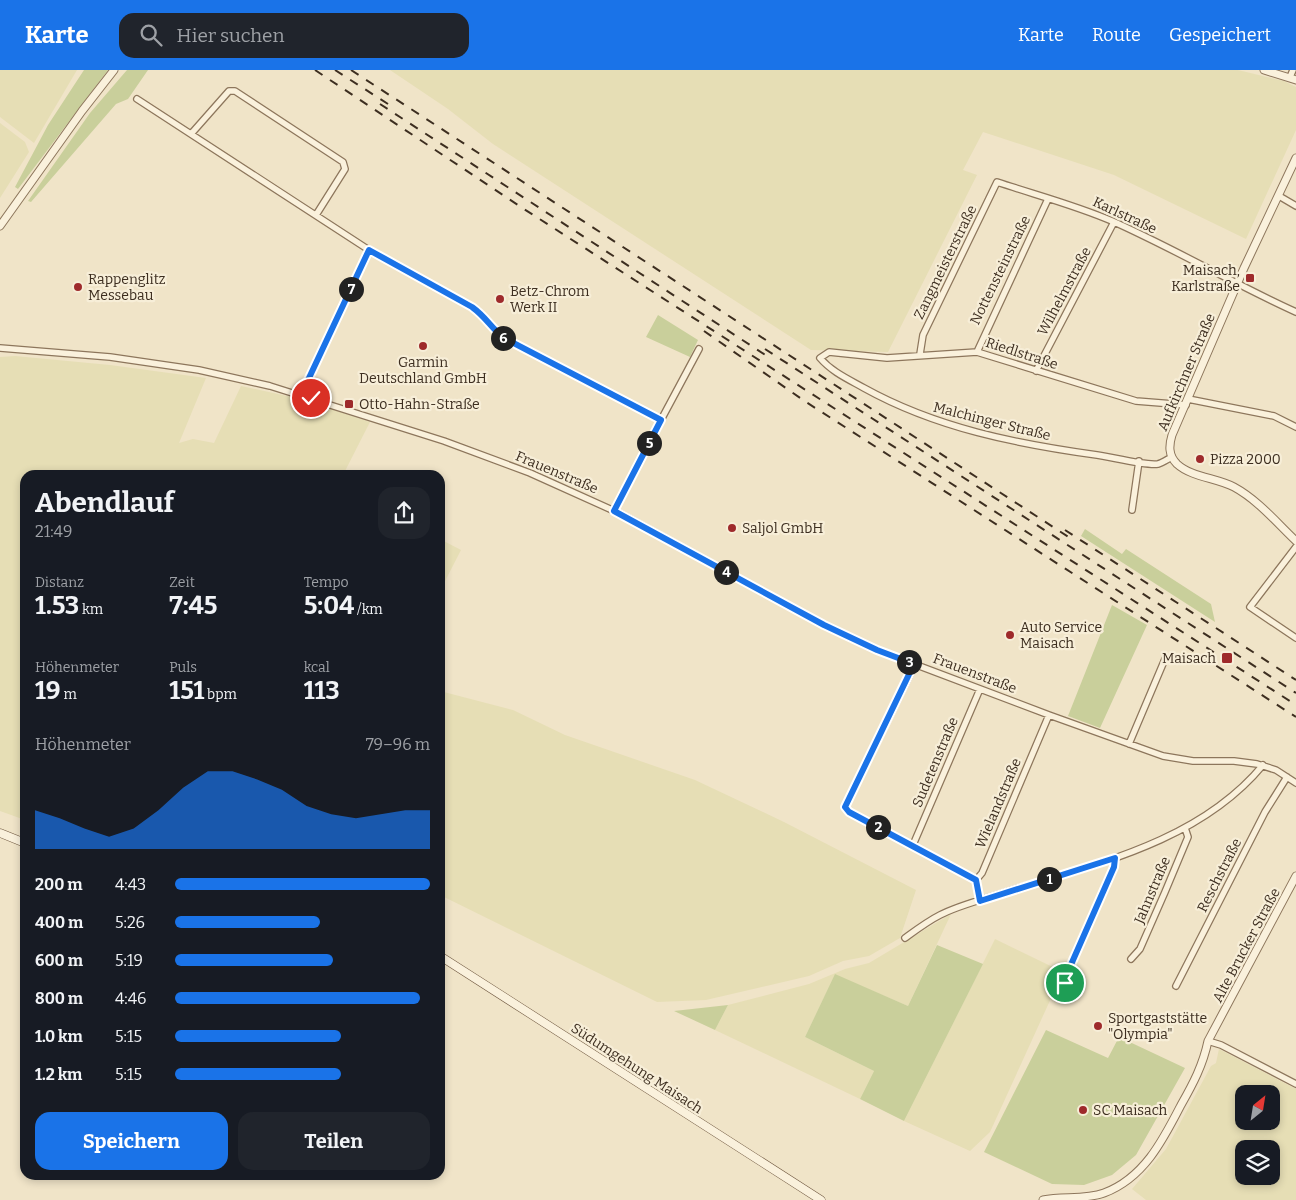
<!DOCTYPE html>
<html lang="de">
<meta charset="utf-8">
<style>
:root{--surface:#171b24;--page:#20242c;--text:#f1f3f6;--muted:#9ea1a6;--accent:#1a73e8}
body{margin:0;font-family:Bitter,serif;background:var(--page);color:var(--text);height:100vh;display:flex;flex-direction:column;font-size:19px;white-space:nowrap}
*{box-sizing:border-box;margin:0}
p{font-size:16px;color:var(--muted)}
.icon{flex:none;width:28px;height:28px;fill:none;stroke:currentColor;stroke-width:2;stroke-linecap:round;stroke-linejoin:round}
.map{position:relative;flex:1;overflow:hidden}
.drawer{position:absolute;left:20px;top:400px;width:425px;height:710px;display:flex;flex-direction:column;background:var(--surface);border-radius:15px;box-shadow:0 2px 8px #0003}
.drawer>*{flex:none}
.needle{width:32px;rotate:30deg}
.fabs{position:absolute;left:1235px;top:1015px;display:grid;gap:10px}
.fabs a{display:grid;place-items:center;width:45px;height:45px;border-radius:10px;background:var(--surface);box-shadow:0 2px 8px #0003;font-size:25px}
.pin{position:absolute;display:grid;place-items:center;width:42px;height:42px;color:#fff;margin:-21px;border:2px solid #fff;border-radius:50%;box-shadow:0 1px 5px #0007}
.km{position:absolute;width:25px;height:25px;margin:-12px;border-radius:50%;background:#222;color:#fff;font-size:14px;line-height:25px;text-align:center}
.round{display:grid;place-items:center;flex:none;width:52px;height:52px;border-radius:15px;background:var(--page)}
.summary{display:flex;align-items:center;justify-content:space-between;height:85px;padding:0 15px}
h1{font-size:28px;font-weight:700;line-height:38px}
.figures{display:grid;grid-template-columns:repeat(3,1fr);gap:8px;height:85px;padding:5px 15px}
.figures div{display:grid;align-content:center}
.figures b{font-size:25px;font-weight:700}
.figures small{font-size:14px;font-weight:400}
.figures p{font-size:14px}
.chart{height:140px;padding:10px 15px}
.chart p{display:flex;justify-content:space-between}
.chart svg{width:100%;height:90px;margin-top:5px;fill:var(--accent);opacity:.7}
.button{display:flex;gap:10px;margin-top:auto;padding:10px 15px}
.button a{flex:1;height:58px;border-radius:15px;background:var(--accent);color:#fff;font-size:20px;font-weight:700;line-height:58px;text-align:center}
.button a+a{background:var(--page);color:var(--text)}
ul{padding:0 15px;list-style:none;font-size:16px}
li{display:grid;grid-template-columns:80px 60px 1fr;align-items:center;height:38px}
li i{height:12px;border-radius:6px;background:var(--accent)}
header{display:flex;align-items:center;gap:30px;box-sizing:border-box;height:70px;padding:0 25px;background:var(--accent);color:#fff}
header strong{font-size:24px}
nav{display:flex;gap:28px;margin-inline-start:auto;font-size:18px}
.search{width:350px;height:45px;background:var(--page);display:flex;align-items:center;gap:12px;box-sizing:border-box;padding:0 18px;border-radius:15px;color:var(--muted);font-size:19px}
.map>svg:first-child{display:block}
.farmland{fill:#e6deb5;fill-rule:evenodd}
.green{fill:#c9cf9b}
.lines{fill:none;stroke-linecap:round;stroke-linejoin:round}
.minor-casing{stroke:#8d765c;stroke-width:8}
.tertiary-casing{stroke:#8d765c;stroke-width:9}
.secondary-casing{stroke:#6f573f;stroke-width:9}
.minor{stroke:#faf1dc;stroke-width:5.5}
.tertiary{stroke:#faf1dc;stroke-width:7}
.secondary{stroke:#faf1dc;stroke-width:8}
.rail{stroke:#3d2e20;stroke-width:2;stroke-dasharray:9 9;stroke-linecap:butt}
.route-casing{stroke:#fff;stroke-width:10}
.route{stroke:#1a73e8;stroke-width:6}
.poi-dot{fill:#9e2a2b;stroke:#f7eed8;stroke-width:2}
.labels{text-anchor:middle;stroke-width:4.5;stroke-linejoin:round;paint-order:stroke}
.street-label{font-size:14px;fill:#3d2e20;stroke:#f7eed8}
.poi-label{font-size:14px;fill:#3d2e20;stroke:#f7eed8;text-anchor:start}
</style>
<header>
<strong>Karte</strong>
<div class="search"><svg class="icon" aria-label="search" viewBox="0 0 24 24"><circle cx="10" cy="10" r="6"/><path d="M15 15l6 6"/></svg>Hier suchen</div>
<nav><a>Karte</a><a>Route</a><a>Gespeichert</a></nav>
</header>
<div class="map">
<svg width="1296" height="1130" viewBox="0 0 1296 1130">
<rect width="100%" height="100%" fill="#f0e4c8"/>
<path class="farmland" d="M 0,0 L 77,0 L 34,73 L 0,47 Z
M 390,0 L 1238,0 L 1284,11 L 1296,17 L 1296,60 L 1246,169 L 1114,105 L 983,62 L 963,100 L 977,105 L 888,282 L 811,280 L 493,74 L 448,39 Z
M 0,53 L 25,72 L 29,82 L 0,128 Z
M 15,286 L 110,295 L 206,308 L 179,373 L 193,369 L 214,373 L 241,316 L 301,329 L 370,352 L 343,405 L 25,405 L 25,750 L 0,741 L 0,287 Z
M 440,469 L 461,480 L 440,521 Z
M 440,621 L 513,640 L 565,665 L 695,710 L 784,752 L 916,820 L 900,868 L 869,886 L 843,891 L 809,906 L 706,930 L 657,932 L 440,825 Z
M 951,844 L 908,936 L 835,905 L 805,967 L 874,1001 L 860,1029 L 715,960 L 728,935 L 809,914 L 845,899 L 869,893 Z
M 995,869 L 1063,902 L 990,1062 L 970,1081 L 904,1051 Z
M 1219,979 L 1296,1019 L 1296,1130 L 1146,1130 L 1132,1119 L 1166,1079 L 1211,996 L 1216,993 ZM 1244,1024 L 1271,1024 L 1271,1051 L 1244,1051 ZM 1244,1079 L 1271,1079 L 1271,1106 L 1244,1106 Z"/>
<path class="green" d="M 84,0 L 108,0 L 18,119 L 15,117 L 48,55 Z
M 127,0 L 148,0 L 128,29 L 116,34 L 31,132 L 28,131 L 90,43 Z
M 658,245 L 698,270 L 690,287 L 646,267 Z
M 1085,459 L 1122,484 L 1126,479 L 1211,534 L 1215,552 L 1081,466 Z
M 1112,535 L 1147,555 L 1100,658 L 1068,646 Z
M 937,875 L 983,894 L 904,1051 L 860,1029 L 874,1001 L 805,967 L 835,904 L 908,936 Z
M 728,935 L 715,960 L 674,941 Z
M 1046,960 L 1108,988 L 1119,967 L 1185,998 L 1136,1085 L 1112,1105 L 1084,1115 L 1052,1114 L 984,1082 Z"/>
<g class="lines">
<defs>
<path id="minor" d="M 1290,7 L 1293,0
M 137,29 L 369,180
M 191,64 L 229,21 L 235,21 L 343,92 L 345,99 L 316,145
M 1279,126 L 1296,136
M 0,278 L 110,287 L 199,300 L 270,316 L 444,371 L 530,403 L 621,444 L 824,555 L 877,580 L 1049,645 L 1163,686 L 1193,691 L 1234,691 L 1257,694 L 1276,700 L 1296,713
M 977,282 L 1048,129
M 920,284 L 923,265 L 997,112 C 1036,125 1075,135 1112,151 C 1175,179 1234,214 1296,242
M 1036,301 L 1114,152
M 301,325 L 369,180 L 472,237 C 487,248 490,257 504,268 L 661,350 L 614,441
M 1188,329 L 1274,346 L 1296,357
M 661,350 L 699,279
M 1172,387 C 1168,389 1162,393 1158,394 C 1145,396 1112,387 1097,385 C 1017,374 936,358 864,318 C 848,309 832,302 820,288 L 829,282 L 887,288 L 977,282 L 1136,331 L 1186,335
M 1132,440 L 1139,391
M 1296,477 L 1250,537 L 1296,568
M 915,594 L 845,737 L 849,742 L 976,810
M 1129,674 L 1165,589
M 913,775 L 980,619
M 980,831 L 976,810 L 982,803 L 1049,645
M 905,868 C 916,860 928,851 940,845 C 961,834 989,828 1012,820 C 1101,793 1201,770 1263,695
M 1131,889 L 1140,879 L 1165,822 L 1188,767 L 1185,758
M 1065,913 L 1066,906 L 1114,797 L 1115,789
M 1176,916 L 1265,742 L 1287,707
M 1208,971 L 1221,975 L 1296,1014"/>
<path id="tertiary" d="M 1264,0 L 1296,10
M 1296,88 L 1244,198 L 1172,365 C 1169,375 1168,385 1177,394 C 1191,407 1217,408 1234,417 C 1258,430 1277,453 1296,471
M 0,156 L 82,41 L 114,0
M 1043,1130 C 1063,1126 1085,1130 1104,1123 C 1144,1108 1163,1070 1181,1035 C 1193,1014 1203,995 1208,971 L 1296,806"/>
<path id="secondary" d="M 0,763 L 25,773
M 440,886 L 821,1130"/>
</defs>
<use href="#minor" class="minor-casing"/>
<use href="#tertiary" class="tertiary-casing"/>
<use href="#secondary" class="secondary-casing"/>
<use href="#minor" class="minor"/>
<use href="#tertiary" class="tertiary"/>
<use href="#secondary" class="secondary"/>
<path class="rail" d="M 315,0 L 524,139 L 1296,635
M 335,0 L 388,34
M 351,0 L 1070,468
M 380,34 L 770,288
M 704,261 L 806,332 L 1296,647
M 765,279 L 1296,623
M 1065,460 L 1296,610"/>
</g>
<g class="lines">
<defs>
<path id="route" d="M 311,328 L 301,325 L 369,180 L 472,237 C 487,248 490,257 504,268 L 661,350 L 614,441 L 824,555 L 877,580 L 914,594 L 845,737 L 849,742 L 976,810 L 980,831 L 1115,788 L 1114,797 L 1066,906 L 1065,913"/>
</defs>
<use href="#route" class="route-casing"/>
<use href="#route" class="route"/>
</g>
<g class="poi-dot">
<rect x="1245" y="203" width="10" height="10" rx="2.5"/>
<circle cx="78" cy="217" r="5"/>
<circle cx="500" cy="229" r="5"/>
<circle cx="423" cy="276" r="5"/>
<rect x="344" y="329" width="10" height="10" rx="2.5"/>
<circle cx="1200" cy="389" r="5"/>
<circle cx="732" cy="458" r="5"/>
<circle cx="1010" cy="565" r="5"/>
<rect x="1221" y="582" width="12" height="12" rx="2.5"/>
<circle cx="1098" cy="956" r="5"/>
<circle cx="1083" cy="1040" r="5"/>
</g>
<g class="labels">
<g class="street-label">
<text transform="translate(1125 145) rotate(25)" y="5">Karlstraße</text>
<text transform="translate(945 192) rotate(-64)" y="5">Zangmeisterstraße</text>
<text transform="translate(1000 200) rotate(-64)" y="5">Nottensteinstraße</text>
<text transform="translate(1064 221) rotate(-62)" y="5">Wilhelmstraße</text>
<text transform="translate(1022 283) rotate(18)" y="5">Riedlstraße</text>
<text transform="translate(1186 302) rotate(-67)" y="5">Aufkirchner Straße</text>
<text transform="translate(992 351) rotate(14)" y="5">Malchinger Straße</text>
<text transform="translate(557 402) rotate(23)" y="5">Frauenstraße</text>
<text transform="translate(975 603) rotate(21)" y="5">Frauenstraße</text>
<text transform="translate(935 692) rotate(-67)" y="5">Sudetenstraße</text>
<text transform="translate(998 733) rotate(-67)" y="5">Wielandstraße</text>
<text transform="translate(1219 805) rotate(-63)" y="5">Reschstraße</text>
<text transform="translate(1152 820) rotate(-67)" y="5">Jahnstraße</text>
<text transform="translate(1246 875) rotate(-62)" y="5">Alte Brucker Straße</text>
<text transform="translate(637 998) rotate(33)" y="5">Südumgehung Maisach</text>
</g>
<g class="poi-label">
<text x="1240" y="205" text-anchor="end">Maisach,<tspan x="1240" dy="16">Karlstraße</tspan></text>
<text x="88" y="214">Rappenglitz<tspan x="88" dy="16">Messebau</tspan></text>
<text x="510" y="226">Betz-Chrom<tspan x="510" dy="16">Werk II</tspan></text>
<text x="423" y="297" text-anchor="middle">Garmin<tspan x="423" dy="16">Deutschland GmbH</tspan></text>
<text x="359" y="339">Otto-Hahn-Straße</text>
<text x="1210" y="394">Pizza 2000</text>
<text x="742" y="463">Saljol GmbH</text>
<text x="1020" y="562">Auto Service<tspan x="1020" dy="16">Maisach</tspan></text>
<text x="1216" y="593" text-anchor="end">Maisach</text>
<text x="1108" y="953">Sportgaststätte<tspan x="1108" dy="16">"Olympia"</tspan></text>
<text x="1093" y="1045">SC Maisach</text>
</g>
</g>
</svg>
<div class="fabs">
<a><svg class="needle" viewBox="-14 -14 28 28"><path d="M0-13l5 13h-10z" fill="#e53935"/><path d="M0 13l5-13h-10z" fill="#9ea1a6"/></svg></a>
<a><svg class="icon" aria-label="layers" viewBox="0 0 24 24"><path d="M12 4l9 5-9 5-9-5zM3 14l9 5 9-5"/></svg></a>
</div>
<div class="pin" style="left:1065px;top:913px;background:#1e9e55"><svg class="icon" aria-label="arrive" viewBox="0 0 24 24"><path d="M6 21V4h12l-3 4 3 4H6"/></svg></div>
<div class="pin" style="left:311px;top:328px;background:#d93025"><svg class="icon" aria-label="check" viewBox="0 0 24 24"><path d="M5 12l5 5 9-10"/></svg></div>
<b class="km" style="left:1049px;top:809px">1</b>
<b class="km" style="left:878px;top:757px">2</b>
<b class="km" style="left:909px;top:592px">3</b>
<b class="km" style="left:726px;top:502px">4</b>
<b class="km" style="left:649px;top:373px">5</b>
<b class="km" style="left:503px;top:268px">6</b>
<b class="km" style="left:351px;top:219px">7</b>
<section class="drawer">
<div class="summary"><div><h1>Abendlauf</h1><p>21:49</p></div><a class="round"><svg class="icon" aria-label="share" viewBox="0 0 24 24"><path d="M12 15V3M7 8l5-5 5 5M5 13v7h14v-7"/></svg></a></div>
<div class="figures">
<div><p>Distanz</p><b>1.53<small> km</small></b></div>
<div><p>Zeit</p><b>7:45</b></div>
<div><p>Tempo</p><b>5:04<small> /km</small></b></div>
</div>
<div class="figures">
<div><p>Höhenmeter</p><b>19<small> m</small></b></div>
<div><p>Puls</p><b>151<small> bpm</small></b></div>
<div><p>kcal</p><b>113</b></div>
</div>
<div class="chart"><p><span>Höhenmeter</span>79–96 m</p>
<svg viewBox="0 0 160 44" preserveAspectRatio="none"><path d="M0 44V25L10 29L20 34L30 38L40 34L50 25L60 14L70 6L80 6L90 10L100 15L110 23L120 27L130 29L140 27L150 25L160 25V44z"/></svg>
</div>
<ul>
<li><b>200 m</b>4:43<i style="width:100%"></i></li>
<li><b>400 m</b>5:26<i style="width:57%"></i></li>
<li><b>600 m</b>5:19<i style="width:62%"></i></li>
<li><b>800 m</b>4:46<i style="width:96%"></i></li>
<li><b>1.0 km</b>5:15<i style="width:65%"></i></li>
<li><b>1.2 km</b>5:15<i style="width:65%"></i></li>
</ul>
<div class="button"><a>Speichern</a><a>Teilen</a></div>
</section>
</div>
